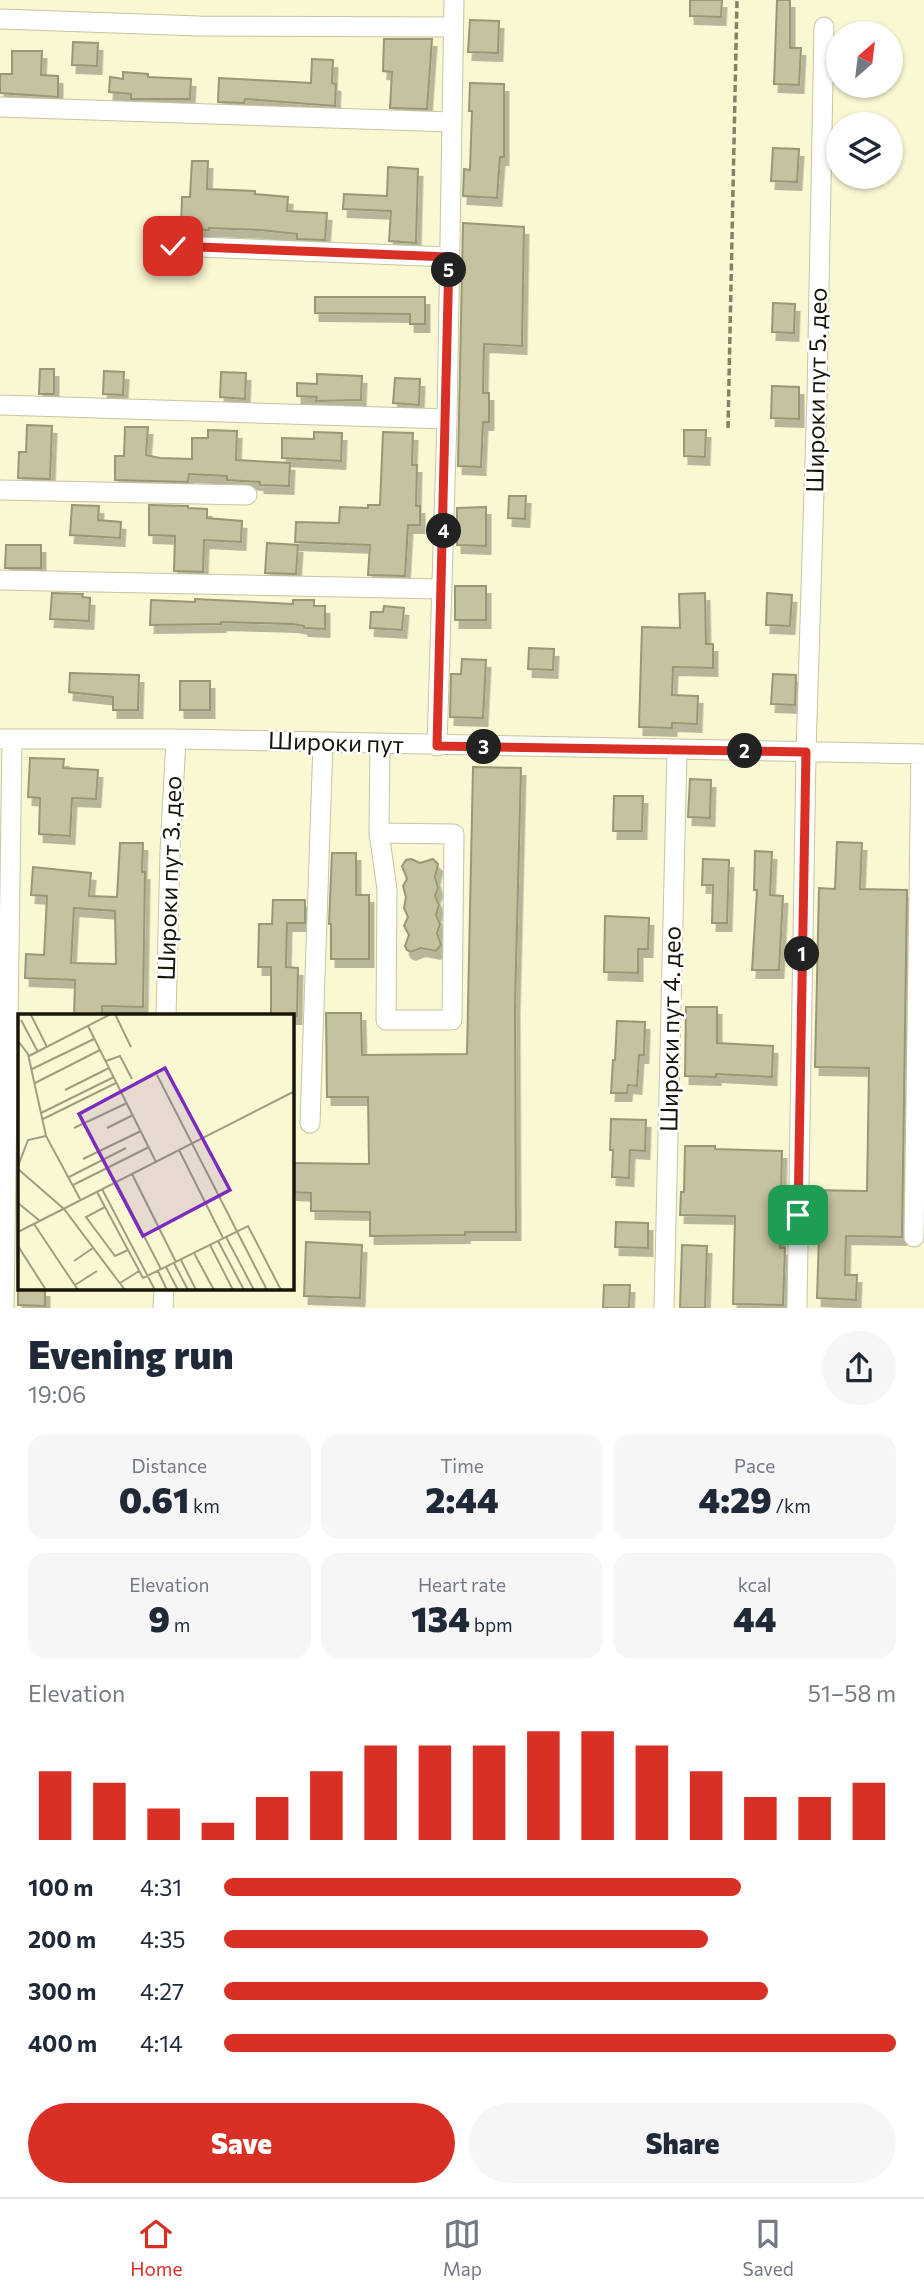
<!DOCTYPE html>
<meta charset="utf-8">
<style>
:root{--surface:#fff;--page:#f6f6f7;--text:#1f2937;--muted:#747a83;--line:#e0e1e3;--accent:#d93025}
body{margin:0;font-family:Commissioner,sans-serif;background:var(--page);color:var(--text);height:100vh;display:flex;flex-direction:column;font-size:26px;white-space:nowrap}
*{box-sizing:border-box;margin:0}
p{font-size:23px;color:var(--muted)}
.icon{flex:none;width:38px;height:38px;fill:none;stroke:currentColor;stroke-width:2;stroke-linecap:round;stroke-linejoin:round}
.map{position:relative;height:1308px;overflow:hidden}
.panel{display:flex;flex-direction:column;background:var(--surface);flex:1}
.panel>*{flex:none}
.needle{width:46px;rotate:28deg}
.buttons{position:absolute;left:826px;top:21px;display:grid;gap:14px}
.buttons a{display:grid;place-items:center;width:77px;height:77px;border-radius:50%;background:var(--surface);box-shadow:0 2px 5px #0004;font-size:35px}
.pin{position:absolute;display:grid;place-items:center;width:60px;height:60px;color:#fff;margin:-30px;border-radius:14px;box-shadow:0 4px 10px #0006}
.km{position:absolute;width:35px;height:35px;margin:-18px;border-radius:50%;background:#222;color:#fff;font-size:19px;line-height:35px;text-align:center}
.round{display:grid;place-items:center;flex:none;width:74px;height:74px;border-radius:37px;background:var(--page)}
.summary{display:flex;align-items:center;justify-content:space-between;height:119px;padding:0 28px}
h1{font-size:38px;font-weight:800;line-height:52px}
.metrics{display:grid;grid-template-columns:repeat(3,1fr);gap:10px;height:119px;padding:7px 28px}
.metrics div{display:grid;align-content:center;border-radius:18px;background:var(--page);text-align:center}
.metrics b{font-size:35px;font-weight:800}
.metrics small{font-size:19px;font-weight:400}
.metrics p{font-size:19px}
.chart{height:196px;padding:14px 28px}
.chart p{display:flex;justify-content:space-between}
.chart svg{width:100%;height:126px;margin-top:7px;stroke:var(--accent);stroke-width:6}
.primary-button{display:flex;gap:14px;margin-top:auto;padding:14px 28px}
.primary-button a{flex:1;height:80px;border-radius:42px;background:var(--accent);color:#fff;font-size:28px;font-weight:800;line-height:80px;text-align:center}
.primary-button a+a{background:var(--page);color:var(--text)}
ul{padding:0 28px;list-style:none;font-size:23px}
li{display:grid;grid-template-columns:112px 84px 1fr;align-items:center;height:52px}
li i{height:18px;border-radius:9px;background:var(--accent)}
.menu{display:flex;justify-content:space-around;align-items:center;height:98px;border-top:2px solid var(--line);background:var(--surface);font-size:19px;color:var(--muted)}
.menu a{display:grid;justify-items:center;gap:4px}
.menu .on{color:var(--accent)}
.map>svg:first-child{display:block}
.building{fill:#c4c29f;stroke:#999775;stroke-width:2;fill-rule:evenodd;filter:url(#shadow)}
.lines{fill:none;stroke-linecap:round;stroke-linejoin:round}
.minor-casing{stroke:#c6c4a1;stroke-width:21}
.path{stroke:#838169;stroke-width:3.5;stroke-dasharray:7 3.5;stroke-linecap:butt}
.minor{stroke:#fff;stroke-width:19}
.route-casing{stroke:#fff;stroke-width:14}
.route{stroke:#d93025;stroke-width:9}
.labels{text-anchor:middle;stroke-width:5;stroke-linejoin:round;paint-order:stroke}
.street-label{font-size:24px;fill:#171609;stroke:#fff}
.inset-road{fill:none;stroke:#9f9e82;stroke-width:2}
.view{fill:#7b2cbf;fill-opacity:0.15;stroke:#7b2cbf;stroke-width:3.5}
.inset-edge{fill:none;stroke:#171609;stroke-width:3.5}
</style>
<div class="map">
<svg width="924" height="1308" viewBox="0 0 924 1308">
<defs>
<filter id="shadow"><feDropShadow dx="4.5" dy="8" stdDeviation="0" flood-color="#0004"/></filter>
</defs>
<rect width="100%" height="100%" fill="#faf8d3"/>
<path class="building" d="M 690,0 L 722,0 L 721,17 L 690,16 Z
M 777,0 L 790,0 L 790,48 L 801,48 L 799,85 L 774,84 Z
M 470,20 L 499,21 L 498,53 L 468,52 Z
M 384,39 L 432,39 L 427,109 L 390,108 L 392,72 L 383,71 Z
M 73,42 L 98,43 L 97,66 L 72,65 Z
M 12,51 L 42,51 L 41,75 L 58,76 L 58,97 L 0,93 L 0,74 L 12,74 Z
M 312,59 L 333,60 L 332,83 L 336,84 L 335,106 L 245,99 L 244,103 L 218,102 L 219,78 L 311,83 Z
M 123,72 L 148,74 L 148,77 L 191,79 L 190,99 L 131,99 L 131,94 L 109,92 L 110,77 L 123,79 Z
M 470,83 L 504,84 L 504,157 L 500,157 L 497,198 L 463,196 L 464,169 L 470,170 L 472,111 L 469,111 Z
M 773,148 L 799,149 L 797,182 L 771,181 Z
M 192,161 L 208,161 L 207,189 L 255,191 L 255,194 L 288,197 L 287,211 L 327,213 L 325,240 L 297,239 L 297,234 L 261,230 L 209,228 L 209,230 L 181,229 L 182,197 L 190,197 Z
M 388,167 L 418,169 L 416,243 L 389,241 L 391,211 L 343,209 L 344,194 L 387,196 Z
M 463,223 L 524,227 L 522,346 L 484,344 L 483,393 L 489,393 L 489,422 L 483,422 L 481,467 L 458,466 Z
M 315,297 L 425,297 L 425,324 L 410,324 L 410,314 L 315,313 Z
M 773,303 L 795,304 L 794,333 L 772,332 Z
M 40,369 L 54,369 L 54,394 L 39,394 Z
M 104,371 L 124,372 L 123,395 L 103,394 Z
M 221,372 L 246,373 L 245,399 L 220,397 Z
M 317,374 L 362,376 L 361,400 L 316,401 L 317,397 L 297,396 L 297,383 L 317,384 Z
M 395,378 L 420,379 L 419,405 L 393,403 Z
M 772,386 L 799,387 L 799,419 L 771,418 Z
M 27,425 L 52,426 L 50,479 L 18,478 L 19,452 L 26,452 Z
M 125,427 L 148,427 L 146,455 L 160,458 L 192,459 L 192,438 L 208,438 L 208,430 L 237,431 L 236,460 L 290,463 L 289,486 L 260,485 L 260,482 L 227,480 L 227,476 L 189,474 L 188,482 L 115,480 L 115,456 L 124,456 Z
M 684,430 L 706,430 L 705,457 L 684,456 Z
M 314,432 L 342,433 L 341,461 L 282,458 L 282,438 L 314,439 Z
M 383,432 L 413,433 L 412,465 L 417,465 L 416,506 L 420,506 L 420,525 L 408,525 L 405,576 L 368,575 L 370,545 L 295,542 L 296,522 L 339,523 L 340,507 L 368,508 L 368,505 L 380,505 Z
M 509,496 L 526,496 L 525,519 L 508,518 Z
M 72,505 L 99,506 L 98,520 L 121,522 L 120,538 L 70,535 Z
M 149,505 L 188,506 L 188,508 L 207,509 L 207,518 L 242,521 L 241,542 L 204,540 L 203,572 L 174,571 L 175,536 L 149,535 Z
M 486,507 L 486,546 L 457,545 L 457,508 Z
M 267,543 L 298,545 L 296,574 L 265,573 Z
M 6,545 L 41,545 L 41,568 L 5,568 Z
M 455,586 L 486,586 L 486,620 L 455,620 Z
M 52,593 L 83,594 L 82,597 L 90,598 L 89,621 L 50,619 Z
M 705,593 L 706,644 L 713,644 L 713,668 L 673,667 L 672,695 L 698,696 L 697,724 L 672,723 L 672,728 L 639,727 L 642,627 L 680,628 L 679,594 Z
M 767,593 L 792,595 L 790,626 L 766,625 Z
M 195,599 L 293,604 L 293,600 L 314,600 L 314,606 L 325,606 L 325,629 L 304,628 L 304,626 L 293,624 L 221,622 L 221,624 L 150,625 L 151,600 L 195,602 Z
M 384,606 L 404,608 L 402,630 L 370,628 L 371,612 L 383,612 Z
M 529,648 L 554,649 L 553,670 L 528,669 Z
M 462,659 L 486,660 L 483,718 L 450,717 L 451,674 L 461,674 Z
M 70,673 L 139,675 L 138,710 L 113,710 L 113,697 L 69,692 Z
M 773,674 L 796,675 L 795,705 L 771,704 Z
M 180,681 L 210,681 L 210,710 L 180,710 Z
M 30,758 L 64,759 L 63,768 L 98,770 L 96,799 L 72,798 L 70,836 L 39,834 L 40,798 L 28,797 Z
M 473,767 L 521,768 L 515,1005 L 516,1232 L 465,1232 L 465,1235 L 370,1236 L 370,1212 L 311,1211 L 311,1193 L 292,1192 L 292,1163 L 369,1164 L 368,1097 L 327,1097 L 326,1013 L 361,1013 L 362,1055 L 467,1054 Z
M 690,779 L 711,780 L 710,818 L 688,817 Z
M 614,796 L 643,796 L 642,831 L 613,831 Z
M 837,842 L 862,843 L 860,889 L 907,890 L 902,1237 L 846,1236 L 845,1275 L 857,1275 L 856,1300 L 817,1298 L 819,1235 L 810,1235 L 811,1190 L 867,1191 L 869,1068 L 815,1067 L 819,888 L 835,889 Z
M 120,843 L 143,843 L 142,872 L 145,872 L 143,1007 L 102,1006 L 102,1016 L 74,1016 L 75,980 L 25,978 L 26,954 L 44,955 L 47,896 L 31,895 L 33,867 L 91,873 L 89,896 L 117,897 ZM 74,908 L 115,911 L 116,964 L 71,963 Z
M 755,851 L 772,852 L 770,895 L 783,896 L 779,970 L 752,970 L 757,890 L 754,890 Z
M 332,853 L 356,853 L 356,895 L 369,895 L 369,959 L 331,959 L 331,924 L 329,924 Z
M 411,859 L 420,863 L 433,859 L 438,864 L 435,877 L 438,888 L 435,896 L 439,905 L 436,915 L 440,924 L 437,933 L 441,945 L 436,951 L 421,948 L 411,952 L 407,950 L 405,946 L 409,935 L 404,926 L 408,917 L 404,908 L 406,897 L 403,886 L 407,879 L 402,866 L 406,860 Z
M 703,859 L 729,860 L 727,923 L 712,923 L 713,885 L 702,885 Z
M 273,900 L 305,900 L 305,923 L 287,923 L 286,967 L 298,968 L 297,1016 L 271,1016 L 271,967 L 258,967 L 259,924 L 272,924 Z
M 605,916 L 649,918 L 648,949 L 638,949 L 638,973 L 604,972 Z
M 686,1007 L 717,1007 L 717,1043 L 773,1046 L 772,1077 L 716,1074 L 716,1077 L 685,1076 Z
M 617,1021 L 645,1022 L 644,1055 L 639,1055 L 637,1086 L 628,1085 L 627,1093 L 611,1093 L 613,1060 L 615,1060 Z
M 611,1119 L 646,1120 L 645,1151 L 630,1150 L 629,1178 L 612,1177 L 613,1150 L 610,1150 Z
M 685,1146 L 715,1146 L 715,1149 L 782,1151 L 780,1248 L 785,1248 L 783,1305 L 733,1304 L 735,1216 L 680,1215 L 681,1192 L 684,1192 Z
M 616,1222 L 648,1223 L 648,1248 L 615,1247 Z
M 306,1242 L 362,1245 L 360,1298 L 304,1296 Z
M 682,1245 L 707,1246 L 705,1308 L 680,1308 Z
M 604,1285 L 630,1285 L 629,1308 L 603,1308 Z
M 18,1289 L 45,1289 L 45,1306 L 18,1305 Z"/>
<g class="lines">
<defs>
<path id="minor" d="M 0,19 L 199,26 L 453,27
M 0,107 L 451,122
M 173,246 L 449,257
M 0,405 L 447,419
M 0,490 L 247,495
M 0,580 L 442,589
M 0,739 L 176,739 L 924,754
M 437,746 L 447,419 L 454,0
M 379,833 L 454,834 L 452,1020 L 386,1020 L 387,889 L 379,833 L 380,745
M 166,1016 L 170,852 L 176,739
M 310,1123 L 323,743
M 914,1237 L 921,754
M 4,1308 L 12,739
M 163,1308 L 164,1289
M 664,1308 L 677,750
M 797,1308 L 806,752 L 817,395 L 824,27"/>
</defs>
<use href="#minor" class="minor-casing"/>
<path class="path" d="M 728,428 L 737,0"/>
<use href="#minor" class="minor"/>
</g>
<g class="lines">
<defs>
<path id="route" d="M 173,246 L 449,257 L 437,746 L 806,752 L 798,1215"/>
</defs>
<use href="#route" class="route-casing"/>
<use href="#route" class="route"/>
</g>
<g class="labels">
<g class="street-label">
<text transform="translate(817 390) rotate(-89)" y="8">Широки пут 5. део</text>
<text transform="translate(336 743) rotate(2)" y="8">Широки пут</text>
<text transform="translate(170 878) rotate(-88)" y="8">Широки пут 3. део</text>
<text transform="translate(671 1029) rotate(-89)" y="8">Широки пут 4. део</text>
</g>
</g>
<g transform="translate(18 1014)">
<rect width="276" height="276" fill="#faf8d3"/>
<path class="inset-road" d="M 97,0 L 113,33M 13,1 L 29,33M 3,6 L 20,38M 70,12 L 138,148M 0,27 L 10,40 L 28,122 L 62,185M 11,42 L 93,0M 88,47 L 102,42 L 114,65M 14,55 L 76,25M 139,61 L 249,276M 17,69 L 82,36M 47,76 L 91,54M 23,99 L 96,63M 25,105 L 98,69M 56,114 L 109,89M 89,114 L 115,101M 161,136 L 205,224M 65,145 L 123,117M 0,152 L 10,126 L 28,122M 0,155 L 46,195 L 107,276M 114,160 L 158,248M 51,163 L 108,134M 98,168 L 143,255M 55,171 L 131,133M 84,175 L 137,276M 79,178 L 125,264 L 230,212 L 263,276M 0,189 L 22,207M 87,193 L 68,203 L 97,242 L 110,236M 16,210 L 60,276M 0,218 L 277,77M 208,223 L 236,276M 200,227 L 226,276M 192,231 L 215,276M 0,232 L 28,276M 176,239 L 196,276M 163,246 L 178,276M 56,247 L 75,234M 156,249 L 170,276M 148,253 L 160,276M 140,257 L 149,276M 102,269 L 121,257M 57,271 L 79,257"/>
<path class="view" d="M 147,54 L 212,176 L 125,222 L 61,100 Z"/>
<rect width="276" height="276" class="inset-edge"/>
</g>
</svg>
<div class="buttons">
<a><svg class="needle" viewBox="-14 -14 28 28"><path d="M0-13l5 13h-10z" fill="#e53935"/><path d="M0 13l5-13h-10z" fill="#747a83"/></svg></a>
<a><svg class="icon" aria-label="layers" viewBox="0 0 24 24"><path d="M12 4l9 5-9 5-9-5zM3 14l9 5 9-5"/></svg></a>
</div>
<div class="pin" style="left:798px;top:1215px;background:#1e9e55"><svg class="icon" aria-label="arrive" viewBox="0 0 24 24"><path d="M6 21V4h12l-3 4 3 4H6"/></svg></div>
<div class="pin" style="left:173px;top:246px;background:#d93025"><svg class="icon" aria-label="check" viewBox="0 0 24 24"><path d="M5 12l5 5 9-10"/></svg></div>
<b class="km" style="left:802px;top:954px">1</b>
<b class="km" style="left:745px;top:751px">2</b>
<b class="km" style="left:484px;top:747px">3</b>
<b class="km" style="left:444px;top:531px">4</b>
<b class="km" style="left:449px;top:270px">5</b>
</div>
<section class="panel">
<div class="summary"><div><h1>Evening run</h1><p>19:06</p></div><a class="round"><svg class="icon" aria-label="share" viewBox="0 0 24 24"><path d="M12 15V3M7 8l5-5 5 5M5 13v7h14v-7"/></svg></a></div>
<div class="metrics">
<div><p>Distance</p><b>0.61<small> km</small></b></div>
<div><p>Time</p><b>2:44</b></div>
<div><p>Pace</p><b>4:29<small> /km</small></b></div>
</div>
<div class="metrics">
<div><p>Elevation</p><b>9<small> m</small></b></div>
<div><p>Heart rate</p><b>134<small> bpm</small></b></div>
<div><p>kcal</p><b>44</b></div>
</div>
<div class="chart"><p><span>Elevation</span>51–58 m</p>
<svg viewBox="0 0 160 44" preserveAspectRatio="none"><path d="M5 44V20M15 44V24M25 44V33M35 44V38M45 44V29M55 44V20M65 44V11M75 44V11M85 44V11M95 44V6M105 44V6M115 44V11M125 44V20M135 44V29M145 44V29M155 44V24"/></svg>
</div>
<ul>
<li><b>100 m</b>4:31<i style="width:77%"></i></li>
<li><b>200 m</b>4:35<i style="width:72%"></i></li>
<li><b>300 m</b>4:27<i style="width:81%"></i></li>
<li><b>400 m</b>4:14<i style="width:100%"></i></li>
</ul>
<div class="primary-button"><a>Save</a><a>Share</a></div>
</section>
<nav class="menu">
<a class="on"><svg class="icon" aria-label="home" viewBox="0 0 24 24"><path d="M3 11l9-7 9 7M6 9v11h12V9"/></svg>Home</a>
<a><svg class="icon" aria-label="map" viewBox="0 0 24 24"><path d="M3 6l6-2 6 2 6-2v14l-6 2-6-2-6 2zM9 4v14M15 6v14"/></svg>Map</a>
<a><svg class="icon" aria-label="saved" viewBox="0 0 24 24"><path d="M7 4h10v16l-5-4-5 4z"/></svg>Saved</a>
</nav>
